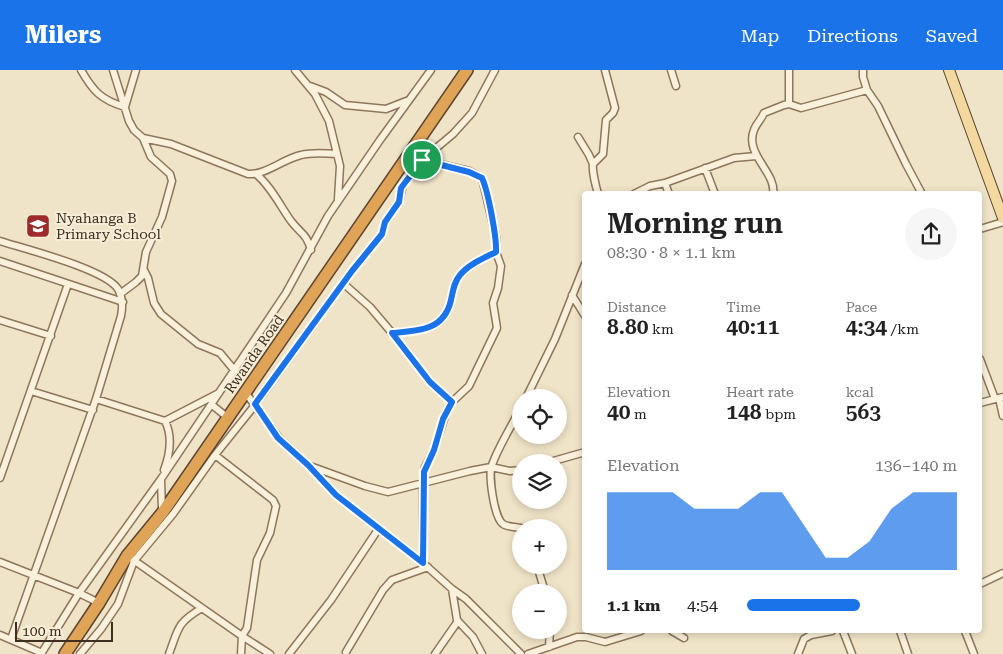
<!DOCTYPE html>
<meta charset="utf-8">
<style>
:root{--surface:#fff;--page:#f6f6f6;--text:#222;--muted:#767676;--accent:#1a73e8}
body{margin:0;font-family:"Roboto Serif",serif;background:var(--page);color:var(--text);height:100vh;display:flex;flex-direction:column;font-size:19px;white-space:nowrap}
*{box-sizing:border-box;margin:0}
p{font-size:16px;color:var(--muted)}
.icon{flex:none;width:28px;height:28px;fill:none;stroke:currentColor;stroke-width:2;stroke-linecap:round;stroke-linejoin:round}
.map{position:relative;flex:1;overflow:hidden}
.sheet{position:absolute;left:582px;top:121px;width:400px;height:442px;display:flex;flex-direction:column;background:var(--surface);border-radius:5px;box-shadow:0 2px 8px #0003}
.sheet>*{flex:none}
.controls{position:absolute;left:512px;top:319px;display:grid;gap:10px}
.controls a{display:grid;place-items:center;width:55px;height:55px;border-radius:50%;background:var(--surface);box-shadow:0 2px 8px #0003;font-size:25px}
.scale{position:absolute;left:15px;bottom:12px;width:98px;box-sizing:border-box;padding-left:5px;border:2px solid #3d2e20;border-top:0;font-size:14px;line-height:18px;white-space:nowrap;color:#3d2e20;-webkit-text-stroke:4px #f7eed8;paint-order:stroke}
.pin{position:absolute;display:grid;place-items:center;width:42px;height:42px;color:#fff;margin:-21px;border:2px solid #fff;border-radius:50%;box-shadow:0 1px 5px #0007}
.round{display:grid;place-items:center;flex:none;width:52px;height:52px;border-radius:26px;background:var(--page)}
.head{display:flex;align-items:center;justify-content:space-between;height:85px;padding:0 25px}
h1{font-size:28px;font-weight:600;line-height:38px}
.stats{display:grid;grid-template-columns:repeat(3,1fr);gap:8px;height:85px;padding:5px 25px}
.stats div{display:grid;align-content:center}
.stats b{font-size:21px;font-weight:600}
.stats small{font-size:14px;font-weight:400}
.stats p{font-size:14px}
.chart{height:140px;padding:10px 25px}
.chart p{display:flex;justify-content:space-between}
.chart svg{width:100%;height:90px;margin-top:5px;fill:var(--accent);opacity:.7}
ul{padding:0 25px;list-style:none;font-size:16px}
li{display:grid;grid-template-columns:80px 60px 1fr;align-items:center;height:38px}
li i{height:12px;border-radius:6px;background:var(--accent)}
header{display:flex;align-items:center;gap:30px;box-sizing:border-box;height:70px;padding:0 25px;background:var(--accent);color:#fff}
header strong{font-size:24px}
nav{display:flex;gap:28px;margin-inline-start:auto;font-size:18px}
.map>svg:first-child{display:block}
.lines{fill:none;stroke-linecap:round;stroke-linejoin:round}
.street-casing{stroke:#8d765c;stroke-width:9}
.primary-casing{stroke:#5b4430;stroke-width:12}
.highway-casing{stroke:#5b4430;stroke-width:14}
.street{stroke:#faf1dc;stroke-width:6}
.primary{stroke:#f3d9a0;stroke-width:10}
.highway{stroke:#e0a458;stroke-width:11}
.route-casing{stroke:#fff;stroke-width:10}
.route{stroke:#1a73e8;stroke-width:6}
.labels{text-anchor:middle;stroke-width:4;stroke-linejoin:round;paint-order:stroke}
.poi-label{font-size:14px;fill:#3d2e20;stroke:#f7eed8;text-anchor:start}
.street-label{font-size:14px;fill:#3d2e20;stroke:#f7eed8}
</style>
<header>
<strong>Milers</strong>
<nav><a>Map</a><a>Directions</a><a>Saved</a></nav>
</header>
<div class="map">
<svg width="1003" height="584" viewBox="0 0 1003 584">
<rect width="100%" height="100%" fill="#f0e4c8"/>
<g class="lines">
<defs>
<path id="street" d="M 81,0 C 93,21 101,30 125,37 L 136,0
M 113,0 L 129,51 L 134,60 L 143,68 L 171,74 L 248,104 C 266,105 283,89 301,85 C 312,82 325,83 337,84
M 295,0 L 315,24 L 329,51 L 340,96 L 338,129
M 671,0 L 676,16
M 789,0 L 789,34
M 310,16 L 326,22 L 345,35 L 386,39 L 409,30
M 867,20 L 878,36 L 906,94 L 922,124
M 578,67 L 589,85 L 593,94
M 422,90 L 469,101 L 482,108 L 496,167 L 496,182 L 501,196 L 498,218 L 493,233 L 497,258 L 469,316 L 452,332 L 446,343 L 434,380 L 425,397 L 423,413 L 423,493
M 705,98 L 715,124
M 256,104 C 270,115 281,137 291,151 C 300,163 307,164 311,180
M 665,113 L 669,124
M 598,124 C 596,117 592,100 593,94 L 603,84 L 606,50 L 613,43 L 615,38 L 605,0
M 634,124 L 650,116 L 665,113 L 734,88 L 756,86
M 773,124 C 777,103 744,84 754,60 C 756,54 761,50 764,43 L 784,35 L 789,34 L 801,38 L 867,20 L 863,7 L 863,0
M 980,159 L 1003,152
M 0,171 C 25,179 105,199 118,219 C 123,228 123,236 121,246 L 96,329 L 11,569
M 0,191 L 123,232
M 144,200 L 148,208 L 154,233 L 161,244 L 198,274 L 220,283 L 235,301
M 344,214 L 370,237 L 392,263 L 430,312 L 452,332
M 120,224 L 136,212 L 142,206 L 146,182 L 162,147 L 172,111 L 170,104 L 151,87 L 143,68
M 572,225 L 585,246
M 0,250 L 51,266
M 392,263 C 418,261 445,261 451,230 C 453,221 454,212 460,205 C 469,194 484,188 496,182
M 980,289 L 995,329
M 31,321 L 93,340
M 245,322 L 279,368 L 308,395 L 336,425 L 423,493 L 452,519 L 466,529 L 521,584
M 526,328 L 555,269 L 585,194
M 999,328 L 1003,346
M 96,329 L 165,351 L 219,323
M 980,333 L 1003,327
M 212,335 L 227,347
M 521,337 C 512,356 499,375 492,395 C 488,404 494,448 503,454 C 507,457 516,457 521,458
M 215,385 L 273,430 L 276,436 L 270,463 L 257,490 L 247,558 L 242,566 L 241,584
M 550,392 L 585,382
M 310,396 L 365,416 L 388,422 L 470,401 L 491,397 L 510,401 L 521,400
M 164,400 C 170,384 173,367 165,351
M 0,408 L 68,214
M 161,410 L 162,440
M 132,489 L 242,566 L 270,584
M 0,492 L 79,523 L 99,533
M 543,495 L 539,502 L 545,522
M 980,514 L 1003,503
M 452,519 L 457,550 L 473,567 L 482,584
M 672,561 L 684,568
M 843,561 L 852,584
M 900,561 L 908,584
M 965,561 L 974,584
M 0,565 L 42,583
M 549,577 L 550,560
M 346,582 L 383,520 L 392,510 L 428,497
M 41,584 L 79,523 L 161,409 L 286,223 L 328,146 L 380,70 L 431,0
M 80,584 L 101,559 L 118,534 L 134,491 L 173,444 L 215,385 L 255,335 L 352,201 L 382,164 L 385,152 L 399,132 L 403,115 L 422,90 L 453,64 L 472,43 L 495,0
M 169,584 C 179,557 177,553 202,538
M 289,584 L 331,530 L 379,458
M 435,584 L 458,551
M 528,584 L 577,567 L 586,567 L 605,572 L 641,561
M 798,584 L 804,569 L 811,565 L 832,561"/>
<path id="primary" d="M 949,0 L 1003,148"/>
<path id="highway" d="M 65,584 L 99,533 L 127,486 L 163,442 L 467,0"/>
</defs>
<use href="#street" class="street-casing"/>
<use href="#primary" class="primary-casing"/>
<use href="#highway" class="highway-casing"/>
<use href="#street" class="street"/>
<use href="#primary" class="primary"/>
<use href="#highway" class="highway"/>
</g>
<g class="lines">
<defs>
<path id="route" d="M 422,90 L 469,102 L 482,108 C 488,121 497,168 496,182 C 484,188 469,194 460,205 C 454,212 453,221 451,230 C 444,261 418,261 392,263 L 430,312 L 452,332 L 443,349 L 434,380 L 424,402 L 423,493 L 336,425 L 308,395 L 278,368 L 255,334 L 352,201 L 382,164 L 385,152 L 399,132 L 401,118 Z"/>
</defs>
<use href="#route" class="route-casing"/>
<use href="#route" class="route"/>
</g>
<defs>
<symbol id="school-square" viewBox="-11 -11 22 22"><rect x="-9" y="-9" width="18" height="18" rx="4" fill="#9e2a2b" stroke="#f7eed8"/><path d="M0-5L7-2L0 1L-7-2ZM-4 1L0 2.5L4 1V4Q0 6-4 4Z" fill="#fff"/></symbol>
</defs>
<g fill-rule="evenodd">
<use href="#school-square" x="24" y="142" width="28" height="28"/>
</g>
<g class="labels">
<g class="poi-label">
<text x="56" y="153">Nyahanga B<tspan x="56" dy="16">Primary School</tspan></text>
</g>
<g class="street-label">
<text transform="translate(254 284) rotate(-55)" y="5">Rwanda Road</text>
</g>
</g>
</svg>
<div class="controls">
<a><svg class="icon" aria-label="locate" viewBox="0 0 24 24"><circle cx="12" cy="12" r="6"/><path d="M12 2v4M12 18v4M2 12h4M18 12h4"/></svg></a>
<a><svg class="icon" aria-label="layers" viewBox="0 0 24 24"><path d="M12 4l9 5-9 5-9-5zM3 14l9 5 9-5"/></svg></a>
<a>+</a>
<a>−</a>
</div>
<div class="scale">100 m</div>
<div class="pin" style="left:422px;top:90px;background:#1e9e55"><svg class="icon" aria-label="arrive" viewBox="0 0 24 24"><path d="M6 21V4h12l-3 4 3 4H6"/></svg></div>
<section class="sheet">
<div class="head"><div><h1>Morning run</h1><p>08:30 · 8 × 1.1 km</p></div><a class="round"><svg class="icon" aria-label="share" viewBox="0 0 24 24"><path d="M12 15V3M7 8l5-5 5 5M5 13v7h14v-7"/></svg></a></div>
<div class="stats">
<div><p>Distance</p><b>8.80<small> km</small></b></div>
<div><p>Time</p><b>40:11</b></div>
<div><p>Pace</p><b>4:34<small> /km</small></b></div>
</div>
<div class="stats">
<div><p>Elevation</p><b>40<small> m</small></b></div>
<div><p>Heart rate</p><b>148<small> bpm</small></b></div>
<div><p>kcal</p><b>563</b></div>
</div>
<div class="chart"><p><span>Elevation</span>136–140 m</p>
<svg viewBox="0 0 160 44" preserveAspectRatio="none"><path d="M0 44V6L10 6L20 6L30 6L40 14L50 14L60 14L70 6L80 6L90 22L100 38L110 38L120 30L130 14L140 6L150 6L160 6V44z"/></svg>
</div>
<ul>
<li><b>1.1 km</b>4:54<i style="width:54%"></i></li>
</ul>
</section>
</div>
